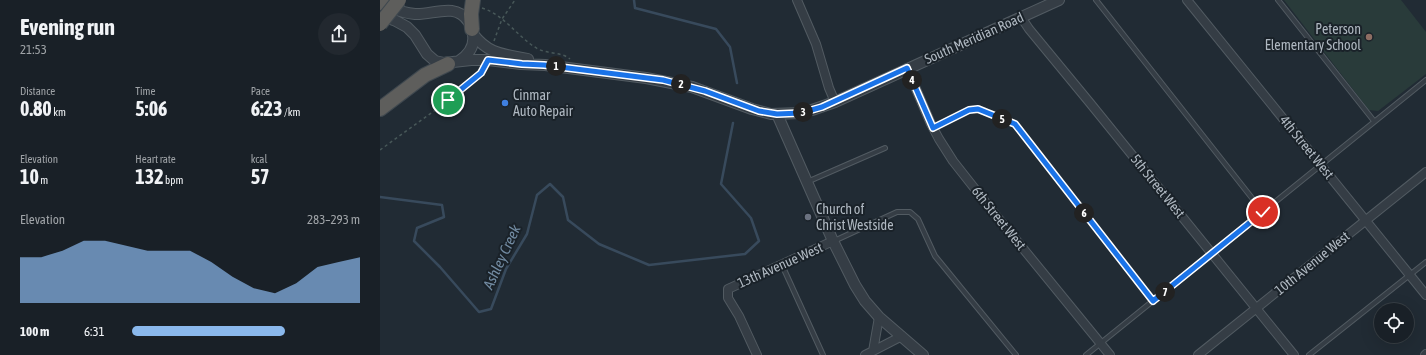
<!DOCTYPE html>
<meta charset="utf-8">
<style>
:root{--surface:#192027;--page:#22282f;--text:#f1f3f6;--muted:#9fa3a7;--line:#373e44;--accent:#8ab8ec}
body{margin:0;font-family:"Asap Condensed",sans-serif;background:var(--page);color:var(--text);height:100vh;display:flex;flex-direction:column;font-size:15px;white-space:nowrap}
*{box-sizing:border-box;margin:0}
p{font-size:13px;color:var(--muted)}
.icon{flex:none;width:22px;height:22px;fill:none;stroke:currentColor;stroke-width:2;stroke-linecap:round;stroke-linejoin:round}
.map{position:relative;flex:1;overflow:hidden}
.details{display:flex;flex-direction:column;background:var(--surface);width:380px}
.details>*{flex:none}
.controls{position:absolute;left:994px;top:303px;display:grid;gap:8px}
.controls a{display:grid;place-items:center;width:40px;height:40px;border-radius:50%;background:var(--surface);box-shadow:0 4px 16px #0002,0 0 0 1px var(--line);font-size:20px}
.pin{position:absolute;display:grid;place-items:center;width:34px;height:34px;color:#fff;margin:-17px;border:2px solid #fff;border-radius:50%;box-shadow:0 1px 4px #0007}
.km{position:absolute;width:20px;height:20px;margin:-10px;border-radius:50%;background:#222;color:#fff;font-size:11px;line-height:20px;text-align:center}
.round{display:grid;place-items:center;flex:none;width:42px;height:42px;border-radius:21px;background:var(--page)}
.headline{display:flex;align-items:center;justify-content:space-between;height:68px;padding:0 20px}
h1{font-size:22px;font-weight:700;line-height:30px}
.figures{display:grid;grid-template-columns:repeat(3,1fr);gap:6px;height:68px;padding:4px 20px}
.figures div{display:grid;align-content:center}
.figures b{font-size:20px;font-weight:700}
.figures small{font-size:11px;font-weight:400}
.figures p{font-size:11px}
.chart{height:112px;padding:8px 20px}
.chart p{display:flex;justify-content:space-between}
.chart svg{width:100%;height:72px;margin-top:4px;fill:var(--accent);opacity:.7}
ul{padding:0 20px;list-style:none;font-size:13px}
li{display:grid;grid-template-columns:64px 48px 1fr;align-items:center;height:30px}
li i{height:10px;border-radius:5px;background:var(--accent)}
main{display:flex;flex:1;min-height:0}
.map>svg:first-child{display:block}
.green{fill:#293b3a}
.lines{fill:none;stroke-linecap:round;stroke-linejoin:round}
.stream{stroke:#384a5c;stroke-width:2.5}
.service-casing{stroke:#525b62;stroke-width:6}
.minor-casing{stroke:#525b62;stroke-width:10}
.tertiary-casing{stroke:#525b62;stroke-width:12}
.trunk-casing{stroke:#3f484f;stroke-width:16}
.path{stroke:#485859;stroke-width:1.5;stroke-dasharray:3 3;stroke-linecap:butt}
.service{stroke:#353d45;stroke-width:4}
.minor{stroke:#353d45;stroke-width:8}
.tertiary{stroke:#353d45;stroke-width:10}
.trunk{stroke:#5e5e5c;stroke-width:14}
.trunk-bridge-casing{stroke:#3f484f;stroke-width:16;stroke-linecap:butt}
.trunk-bridge{stroke:#5e5e5c;stroke-width:14}
.route-casing{stroke:#fff;stroke-width:8}
.route{stroke:#1a73e8;stroke-width:5}
.education-dot{fill:#8d6e63;stroke:#1a2229;stroke-width:1.5}
.shop-dot{fill:#3f7fe0;stroke:#1a2229;stroke-width:1.5}
.worship-dot{fill:#6b7280;stroke:#1a2229;stroke-width:1.5}
.labels{text-anchor:middle;stroke-width:4;stroke-linejoin:round;paint-order:stroke}
.poi-label{font-size:14px;fill:#afb8c1;stroke:#1a2229;text-anchor:start}
.street-label{font-size:14px;fill:#afb8c1;stroke:#1a2229}
.water-label{font-size:15px;font-style:italic;fill:#728ba2;stroke:#1a2229}
</style>
<main>
<section class="details">
<div class="headline"><div><h1>Evening run</h1><p>21:53</p></div><a class="round"><svg class="icon" aria-label="share" viewBox="0 0 24 24"><path d="M12 15V3M7 8l5-5 5 5M5 13v7h14v-7"/></svg></a></div>
<div class="figures">
<div><p>Distance</p><b>0.80<small> km</small></b></div>
<div><p>Time</p><b>5:06</b></div>
<div><p>Pace</p><b>6:23<small> /km</small></b></div>
</div>
<div class="figures">
<div><p>Elevation</p><b>10<small> m</small></b></div>
<div><p>Heart rate</p><b>132<small> bpm</small></b></div>
<div><p>kcal</p><b>57</b></div>
</div>
<div class="chart"><p><span>Elevation</span>283–293 m</p>
<svg viewBox="0 0 160 44" preserveAspectRatio="none"><path d="M0 44V16L10 16L20 12L30 6L40 6L50 9L60 12L70 12L80 12L90 19L100 28L110 35L120 38L130 32L140 22L150 19L160 16V44z"/></svg>
</div>
<ul>
<li><b>100 m</b>6:31<i style="width:67%"></i></li>
</ul>
</section>
<div class="map">
<svg width="1046" height="355" viewBox="0 0 1046 355">
<rect width="100%" height="100%" fill="#212b34"/>
<path class="green" d="M 904,0 L 1021,0 L 1046,32 L 1046,74 L 998,111 L 989,110 Z"/>
<g class="lines">
<path class="stream" d="M 254,0 L 255,8 L 336,29 L 350,47 L 357,83
M 0,197 L 62,205 L 64,217 L 37,228 L 34,241 L 60,267 L 99,312 L 111,309 L 126,269 L 147,234 L 157,195 L 170,184 L 183,197 L 188,220 L 219,244 L 269,265 L 365,254 L 379,241 L 371,218 L 341,184 L 353,123"/>
<defs>
<path id="service" d="M 716,0 L 883,212
M 898,0 L 994,121
M 553,128 L 589,110 L 598,109 L 635,124 L 773,301
M 427,182 L 505,148
M 454,241 L 517,212 L 530,212 L 538,219 L 555,256 L 636,355
M 402,265 L 443,355
M 706,355 L 1046,80
M 929,355 L 1046,262"/>
<path id="minor" d="M 417,0 L 436,44 L 449,88 L 455,102
M 807,0 L 1046,295
M 641,17 L 649,29 L 710,103 L 914,355
M 527,68 L 551,124 L 559,139 L 573,161 L 610,208 L 730,355
M 493,351 L 522,336
M 377,355 L 359,316 L 348,298 L 348,289 L 453,241
M 485,355 L 493,351 L 499,317
M 818,355 L 1046,172
M 1045,355 L 1046,354"/>
<path id="tertiary" d="M 8,7 C 16,10 25,13 35,14 C 53,15 75,2 88,21 C 91,25 93,30 93,35 C 95,47 88,55 79,61
M 0,15 L 16,21 L 27,27 L 35,35 L 47,54 L 55,61 L 64,63 L 91,60 L 108,60 L 141,64 L 165,65 L 266,78 L 312,87 L 372,109 L 391,114 L 421,113 L 432,110 L 455,102 L 679,0
M 93,34 C 109,55 124,54 148,59
M 397,114 L 453,241 L 475,285 L 485,301 L 499,317 L 543,355"/>
<path id="trunk" d="M 0,3 L 2,0
M 92,29 L 91,14 L 93,0
M 0,109 L 45,75 L 68,64"/>
</defs>
<use href="#service" class="service-casing"/>
<use href="#minor" class="minor-casing"/>
<use href="#tertiary" class="tertiary-casing"/>
<use href="#trunk" class="trunk-casing"/>
<path class="path" d="M 102,8 C 125,15 137,37 158,49 C 168,54 182,52 190,59
M 114,41 L 122,19 L 135,0
M 0,150 L 61,106 L 97,76 L 104,69"/>
<use href="#service" class="service"/>
<use href="#minor" class="minor"/>
<use href="#tertiary" class="tertiary"/>
<use href="#trunk" class="trunk"/>
<defs>
<path id="trunk-bridge" d="M 0,24 L 19,0"/>
</defs>
<use href="#trunk-bridge" class="trunk-bridge-casing"/>
<use href="#trunk-bridge" class="trunk-bridge"/>
</g>
<g class="lines">
<defs>
<path id="route" d="M 68,100 L 101,73 L 108,60 L 142,64 L 164,65 L 283,80 L 325,91 L 379,111 L 397,114 L 421,113 L 442,107 L 527,68 L 553,128 L 589,110 L 598,109 L 635,124 L 773,301 L 883,212"/>
</defs>
<use href="#route" class="route-casing"/>
<use href="#route" class="route"/>
</g>
<circle class="education-dot" cx="989" cy="37" r="4"/>
<circle class="shop-dot" cx="125" cy="103" r="4"/>
<circle class="worship-dot" cx="428" cy="217" r="4"/>
<g class="labels">
<g class="poi-label">
<text x="981" y="34" text-anchor="end">Peterson<tspan x="981" dy="16">Elementary School</tspan></text>
<text x="133" y="100">Cinmar<tspan x="133" dy="16">Auto Repair</tspan></text>
<text x="436" y="214">Church of<tspan x="436" dy="16">Christ Westside</tspan></text>
</g>
<g class="street-label">
<text transform="translate(594 38) rotate(-24)" y="5">South Meridian Road</text>
<text transform="translate(927 147) rotate(51)" y="5">4th Street West</text>
<text transform="translate(778 186) rotate(51)" y="5">5th Street West</text>
<text transform="translate(619 218) rotate(51)" y="5">6th Street West</text>
<text transform="translate(932 263) rotate(-39)" y="5">10th Avenue West</text>
<text transform="translate(400 265) rotate(-24)" y="5">13th Avenue West</text>
</g>
<g class="water-label">
<text transform="translate(122 257) rotate(-65)" y="5">Ashley Creek</text>
</g>
</g>
</svg>
<div class="controls">
<a><svg class="icon" aria-label="locate" viewBox="0 0 24 24"><circle cx="12" cy="12" r="6"/><path d="M12 2v4M12 18v4M2 12h4M18 12h4"/></svg></a>
</div>
<div class="pin" style="left:68px;top:100px;background:#1e9e55"><svg class="icon" aria-label="arrive" viewBox="0 0 24 24"><path d="M6 21V4h12l-3 4 3 4H6"/></svg></div>
<div class="pin" style="left:883px;top:212px;background:#d93025"><svg class="icon" aria-label="check" viewBox="0 0 24 24"><path d="M5 12l5 5 9-10"/></svg></div>
<b class="km" style="left:176px;top:66px">1</b>
<b class="km" style="left:301px;top:84px">2</b>
<b class="km" style="left:423px;top:112px">3</b>
<b class="km" style="left:532px;top:80px">4</b>
<b class="km" style="left:622px;top:119px">5</b>
<b class="km" style="left:704px;top:213px">6</b>
<b class="km" style="left:785px;top:292px">7</b>
</div>
</main>
